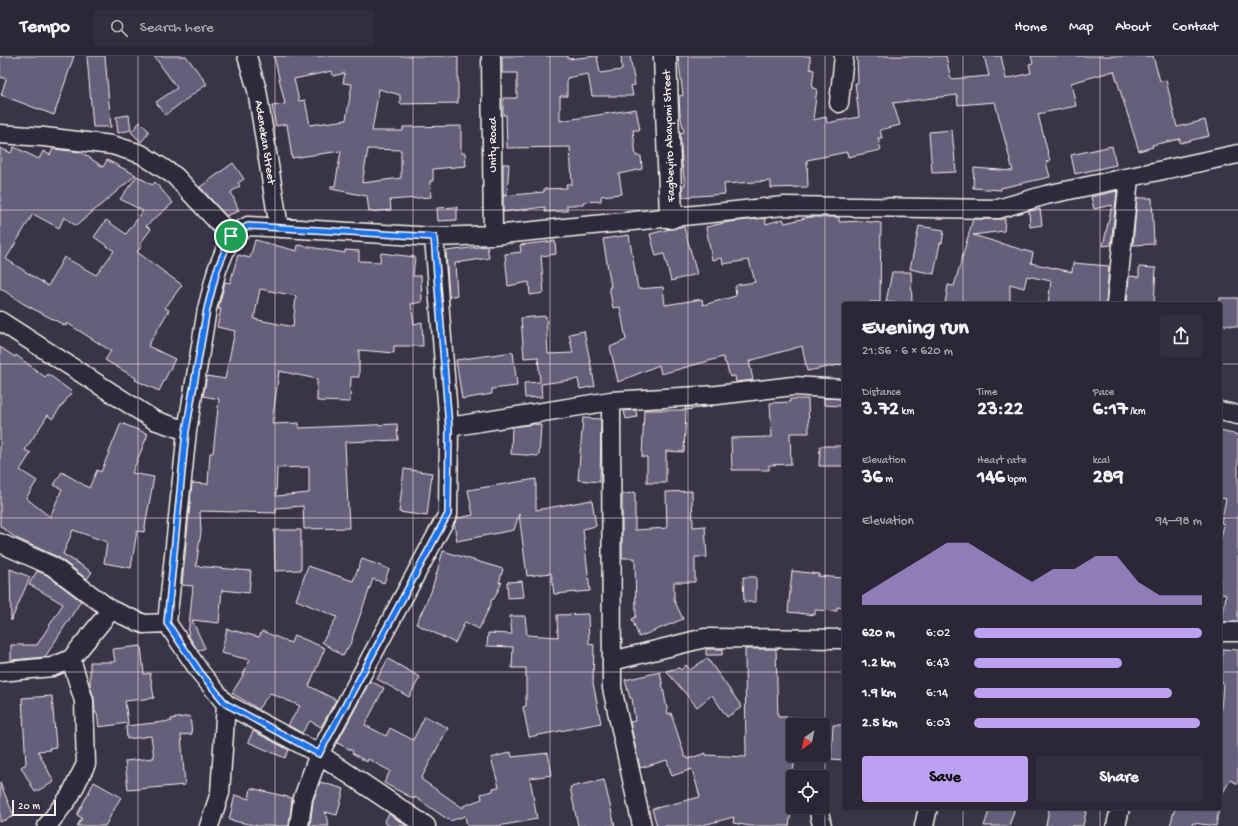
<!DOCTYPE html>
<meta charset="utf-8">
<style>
:root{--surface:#2c2737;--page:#342f3f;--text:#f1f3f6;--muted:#a6a5ad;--line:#484452;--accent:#bca0f2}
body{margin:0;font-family:"Gochi Hand",sans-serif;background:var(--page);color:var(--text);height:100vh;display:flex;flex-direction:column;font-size:15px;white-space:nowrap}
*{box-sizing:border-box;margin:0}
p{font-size:13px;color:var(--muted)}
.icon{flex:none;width:22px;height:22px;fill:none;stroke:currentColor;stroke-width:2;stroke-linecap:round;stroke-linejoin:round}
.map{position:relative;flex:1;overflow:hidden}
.details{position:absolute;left:842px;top:246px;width:380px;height:508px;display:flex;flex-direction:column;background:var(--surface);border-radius:4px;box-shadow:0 1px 3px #0004,0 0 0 1px var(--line)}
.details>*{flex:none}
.needle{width:26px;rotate:213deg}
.fabs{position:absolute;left:786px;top:662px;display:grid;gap:8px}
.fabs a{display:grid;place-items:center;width:44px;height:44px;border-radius:4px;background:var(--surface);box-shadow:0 1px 3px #0004,0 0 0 1px var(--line);font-size:20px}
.scale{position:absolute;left:12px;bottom:10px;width:44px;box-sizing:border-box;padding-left:4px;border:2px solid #f4f1e8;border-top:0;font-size:11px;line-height:14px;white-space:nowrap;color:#f4f1e8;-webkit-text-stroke:3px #2f2a3d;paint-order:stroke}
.pin{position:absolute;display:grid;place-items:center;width:34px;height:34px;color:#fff;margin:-17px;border:2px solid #fff;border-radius:50%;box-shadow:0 1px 4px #0007}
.round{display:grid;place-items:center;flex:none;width:42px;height:42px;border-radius:4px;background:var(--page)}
.headline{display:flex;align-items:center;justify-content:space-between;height:68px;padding:0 20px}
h1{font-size:22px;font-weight:800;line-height:30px}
.stats{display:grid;grid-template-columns:repeat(3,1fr);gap:6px;height:68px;padding:4px 20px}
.stats div{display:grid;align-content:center}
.stats b{font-size:20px;font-weight:800}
.stats small{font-size:11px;font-weight:400}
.stats p{font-size:11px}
.chart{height:112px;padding:8px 20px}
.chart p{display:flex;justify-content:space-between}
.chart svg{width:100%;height:72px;margin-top:4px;fill:var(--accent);opacity:.7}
.action{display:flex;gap:8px;margin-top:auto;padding:8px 20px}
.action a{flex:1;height:46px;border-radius:4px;background:var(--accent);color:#111;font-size:16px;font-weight:800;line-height:46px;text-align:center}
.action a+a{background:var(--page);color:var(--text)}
ul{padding:0 20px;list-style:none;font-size:13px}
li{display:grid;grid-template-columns:64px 48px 1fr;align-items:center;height:30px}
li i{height:10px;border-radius:5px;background:var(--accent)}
header{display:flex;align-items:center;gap:24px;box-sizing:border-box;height:56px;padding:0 20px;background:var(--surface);border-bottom:1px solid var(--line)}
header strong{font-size:19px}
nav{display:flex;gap:22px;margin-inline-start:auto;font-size:14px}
.search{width:280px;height:36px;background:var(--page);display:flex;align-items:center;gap:10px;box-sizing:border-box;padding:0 14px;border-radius:4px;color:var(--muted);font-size:15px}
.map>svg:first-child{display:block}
.building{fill:#665e7b;stroke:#f4f1e8;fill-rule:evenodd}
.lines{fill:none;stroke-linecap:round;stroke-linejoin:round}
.minor-casing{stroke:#f4f1e8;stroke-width:21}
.tertiary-casing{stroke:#f4f1e8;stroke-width:25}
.minor{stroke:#2f2a3d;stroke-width:18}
.tertiary{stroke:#2f2a3d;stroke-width:22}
.route-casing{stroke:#fff;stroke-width:8}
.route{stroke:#1a73e8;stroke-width:5}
.grid{fill:none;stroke:#f4f1e8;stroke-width:1;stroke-opacity:0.55}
.labels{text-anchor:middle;stroke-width:3;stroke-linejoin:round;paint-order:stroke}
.street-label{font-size:12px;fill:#f4f1e8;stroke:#2f2a3d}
</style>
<header>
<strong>Tempo</strong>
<div class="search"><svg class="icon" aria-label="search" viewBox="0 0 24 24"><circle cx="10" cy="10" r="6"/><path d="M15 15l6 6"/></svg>Search here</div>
<nav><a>Home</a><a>Map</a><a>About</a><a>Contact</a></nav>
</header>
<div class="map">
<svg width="1238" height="770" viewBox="0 0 1238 770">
<rect width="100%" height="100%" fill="#3a3449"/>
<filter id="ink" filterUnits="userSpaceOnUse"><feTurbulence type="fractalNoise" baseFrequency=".025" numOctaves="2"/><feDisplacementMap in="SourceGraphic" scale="8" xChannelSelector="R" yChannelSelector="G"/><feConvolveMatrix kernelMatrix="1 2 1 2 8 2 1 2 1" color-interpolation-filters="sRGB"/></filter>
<g filter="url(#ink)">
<path class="building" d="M 0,0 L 74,0 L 54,59 L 1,39 L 6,23 L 0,21 Z
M 87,0 L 105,0 L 111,71 L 93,71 Z
M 154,0 L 186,0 L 207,28 L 165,59 L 156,46 L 177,32 Z
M 274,0 L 458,0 L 458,47 L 400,48 L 400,39 L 379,33 L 372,75 L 403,75 L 403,71 L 461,70 L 461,97 L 465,97 L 466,110 L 433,113 L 433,125 L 430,125 L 431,141 L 390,144 L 391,154 L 369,156 L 367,140 L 331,133 L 331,130 L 335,130 L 341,95 L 292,102 L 287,68 L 276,70 L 272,50 L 285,48 ZM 332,15 L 333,20 L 345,17 L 343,27 L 352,28 L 346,64 L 310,69 L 305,44 L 299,45 L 294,23 ZM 368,93 L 401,94 L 401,122 L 362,127 Z
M 502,0 L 568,0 L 568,3 L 597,0 L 600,17 L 622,14 L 621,0 L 630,0 L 635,29 L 631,30 L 633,40 L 592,40 L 588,18 L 567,22 L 567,40 L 560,40 L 560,65 L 636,53 L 640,74 L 633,74 L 636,100 L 641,100 L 642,113 L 619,118 L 622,138 L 601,140 L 601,145 L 583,146 L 583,149 L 567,149 L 567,155 L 545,156 L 545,151 L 503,156 L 503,140 L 544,136 L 544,133 L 567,132 L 566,128 L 572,128 L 570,91 L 507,92 L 506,59 L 503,59 L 503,42 L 517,42 L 517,17 L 502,17 Z
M 678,0 L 810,0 L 810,13 L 814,14 L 812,32 L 817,33 L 813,64 L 826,61 L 827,67 L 859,61 L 855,27 L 858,27 L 857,0 L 946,0 L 951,23 L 989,20 L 984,0 L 1001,0 L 1006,23 L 1031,17 L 1029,8 L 1033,7 L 1031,0 L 1153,0 L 1160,25 L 1166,24 L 1177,71 L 1205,64 L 1209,80 L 1180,87 L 1180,83 L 1152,89 L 1153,91 L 1139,95 L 1114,15 L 1071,27 L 1076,50 L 1038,58 L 1050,105 L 1046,106 L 1050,121 L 1001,132 L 1001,134 L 973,132 L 974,112 L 1013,115 L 995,46 L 958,49 L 957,39 L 893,47 L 900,69 L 880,74 L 882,82 L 878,82 L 881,94 L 848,101 L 847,96 L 807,104 L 808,131 L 771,132 L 771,125 L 724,128 L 725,138 L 683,141 L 682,130 L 685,129 L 682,107 L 680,77 L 684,76 L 680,58 L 679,40 L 683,39 Z
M 129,59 L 131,74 L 118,77 L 116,61 Z
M 140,66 L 148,74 L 148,78 L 141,86 L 131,76 Z
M 952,74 L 956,116 L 932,117 L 929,76 Z
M 1112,90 L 1116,109 L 1075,118 L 1071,99 Z
M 14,91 L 39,103 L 43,95 L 50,99 L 53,93 L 81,96 L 103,111 L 107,104 L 136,119 L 76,170 L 64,161 L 59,172 L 33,158 L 6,203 L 48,230 L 64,201 L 96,219 L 114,195 L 94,181 L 106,164 L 126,178 L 143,155 L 120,143 L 137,120 L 152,129 L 155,126 L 173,147 L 146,170 L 151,173 L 140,188 L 142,190 L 137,196 L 182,229 L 165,252 L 169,254 L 148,290 L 175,303 L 159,335 L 135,324 L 136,322 L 105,304 L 111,295 L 67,267 L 66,270 L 24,248 L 0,232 L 0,92 L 11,97 Z
M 233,107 L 244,123 L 238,127 L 240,130 L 231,136 L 239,155 L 226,160 L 200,131 Z
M 503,108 L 509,108 L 507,139 L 503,139 Z
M 1117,135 L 1111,189 L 1103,190 L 1112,149 L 1094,153 L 1091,141 Z
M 1137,142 L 1152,142 L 1154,188 L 1133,189 Z
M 457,151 L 457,164 L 438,165 L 437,152 Z
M 1040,153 L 1042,169 L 1030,171 L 1029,155 Z
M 810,161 L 839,161 L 839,166 L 861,165 L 881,167 L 880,246 L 870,246 L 871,248 L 844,248 L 844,308 L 807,315 L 802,290 L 749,305 L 753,324 L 736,326 L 735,320 L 730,321 L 726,307 L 725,307 L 723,301 L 661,318 L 659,309 L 618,326 L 610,291 L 626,284 L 620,251 L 613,252 L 609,231 L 611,231 L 603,183 L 629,179 L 638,233 L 663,231 L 665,249 L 702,243 L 703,249 L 736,240 L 735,231 L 737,229 L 755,226 L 749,204 L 723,208 L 722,202 L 712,204 L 706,171 L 729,166 L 765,162 L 766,168 L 783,163 L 785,167 Z
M 973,163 L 1005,163 L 1004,175 L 973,179 L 1033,197 L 1031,207 L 1072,216 L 1073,207 L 1109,210 L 1106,248 L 1048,248 L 1051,225 L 1027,220 L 1024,232 L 1010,228 L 1010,248 L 945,248 L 948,229 L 954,230 Z
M 919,170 L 944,174 L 942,187 L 940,187 L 934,218 L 910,213 Z
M 678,171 L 684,171 L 697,218 L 671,225 L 664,198 L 656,200 L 650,178 Z
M 255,184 L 297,195 L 298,189 L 345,197 L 345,194 L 359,195 L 359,205 L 380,206 L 381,197 L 415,201 L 413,220 L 421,220 L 422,246 L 411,248 L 414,268 L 422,266 L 423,290 L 394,290 L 394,297 L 359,294 L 359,321 L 351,321 L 350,346 L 317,345 L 317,323 L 279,315 L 272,368 L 299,367 L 299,372 L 397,368 L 398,384 L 345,386 L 349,472 L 304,473 L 303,450 L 276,452 L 276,457 L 200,455 L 201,476 L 196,510 L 251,515 L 249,537 L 222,534 L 219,567 L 192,564 L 205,592 L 198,595 L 188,579 L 193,530 L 182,529 L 192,427 L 208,428 L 210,397 L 213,397 L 219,343 L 203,340 L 207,320 L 225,323 L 235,275 L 217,271 L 221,253 L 218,253 L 225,226 L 230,227 L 238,199 L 250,202 ZM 260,233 L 296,240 L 293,271 L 254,263 ZM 309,411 L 309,437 L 276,440 L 277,412 Z
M 555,185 L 556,198 L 541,200 L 544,237 L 530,239 L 529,226 L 508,230 L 505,198 L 521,196 L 520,189 Z
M 487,190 L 489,202 L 455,207 L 457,239 L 449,241 L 446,195 Z
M 1139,211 L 1156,212 L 1154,248 L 1127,248 L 1129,220 L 1139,221 Z
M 892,216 L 911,216 L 912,248 L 886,246 Z
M 1220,242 L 1238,242 L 1238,271 L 1220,268 Z
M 546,260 L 548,298 L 573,297 L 569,278 L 584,275 L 595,330 L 580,333 L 578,323 L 541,328 L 542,341 L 525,342 L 524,327 L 540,326 L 538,301 L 524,302 L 521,262 Z
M 0,291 L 15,301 L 16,299 L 45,321 L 48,318 L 72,336 L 52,363 L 48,359 L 25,394 L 31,397 L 20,414 L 37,425 L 26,442 L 50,461 L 62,433 L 54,429 L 62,416 L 89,432 L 97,414 L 101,416 L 121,367 L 148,378 L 132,417 L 154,421 L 144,476 L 137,475 L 131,512 L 104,507 L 107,486 L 73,474 L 63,498 L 92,516 L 87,523 L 58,501 L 16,482 L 0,470 Z
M 513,296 L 517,330 L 492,333 L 492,338 L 462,343 L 456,304 Z
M 824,342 L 841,343 L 841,350 L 824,349 Z
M 790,343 L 808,343 L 809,377 L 790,377 L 791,408 L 769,409 L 769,414 L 732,414 L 731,382 L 772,381 L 770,347 L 790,346 Z
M 713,350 L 686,354 L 684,396 L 666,395 L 666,427 L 647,427 L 647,401 L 642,401 L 644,354 L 686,354 L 685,351 Z
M 636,354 L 637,361 L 626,363 L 624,355 Z
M 583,362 L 601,363 L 600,426 L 578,424 Z
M 534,368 L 541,369 L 539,400 L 511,398 L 512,371 Z
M 1220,375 L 1238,379 L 1238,566 L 1222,566 L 1226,539 L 1220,537 L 1220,487 L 1224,468 L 1221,467 L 1226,443 L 1220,442 Z
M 820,390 L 844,390 L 844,410 L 819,410 Z
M 404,413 L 432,417 L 427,460 L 399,456 Z
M 536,423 L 536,454 L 592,444 L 596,470 L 583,473 L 590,535 L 554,538 L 551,517 L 527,520 L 519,458 L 514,474 L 457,485 L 454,468 L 458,462 L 473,459 L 468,434 Z
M 692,435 L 693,471 L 705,470 L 707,501 L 695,501 L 695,526 L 674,526 L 674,544 L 683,563 L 639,581 L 632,563 L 636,561 L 635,502 L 622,502 L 622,439 L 635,436 L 635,474 L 667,472 L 666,436 Z
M 274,474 L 301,474 L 301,514 L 275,515 Z
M 443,495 L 503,513 L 499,527 L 502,526 L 494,543 L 491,544 L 491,548 L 479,573 L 465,566 L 455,587 L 416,568 L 431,536 Z
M 362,503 L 389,513 L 384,527 L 373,523 L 352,582 L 353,583 L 343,600 L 322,586 L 337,561 L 296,544 L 308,510 L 353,525 Z
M 10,513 L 30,521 L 11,565 Z
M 37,515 L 47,519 L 81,545 L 45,601 L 11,604 L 11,589 L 37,589 L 63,548 L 29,528 Z
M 792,515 L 819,518 L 818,520 L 844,522 L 844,552 L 837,551 L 837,555 L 815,554 L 815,559 L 788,556 Z
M 743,521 L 756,521 L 756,546 L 744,546 Z
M 522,525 L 524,541 L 508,542 L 507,526 Z
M 588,558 L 589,588 L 594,589 L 593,627 L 601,667 L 529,681 L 523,651 L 526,650 L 526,612 L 512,612 L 513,591 L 487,590 L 488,577 L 512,578 L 510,560 L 525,560 L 527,579 L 558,581 L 557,559 Z
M 227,573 L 259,581 L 262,575 L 291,587 L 294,579 L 325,592 L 309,630 L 336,644 L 321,671 L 310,665 L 302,677 L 288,669 L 300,650 L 270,637 L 258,653 L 232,637 L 242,621 L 250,604 L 221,597 Z
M 141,590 L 144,618 L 150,617 L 154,642 L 125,645 L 128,667 L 99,671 L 97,657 L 95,657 L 94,642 L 90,630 L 90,606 L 115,606 L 113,593 Z
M 706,593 L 723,593 L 722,599 L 706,599 Z
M 745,593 L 776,593 L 778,661 L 793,661 L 794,709 L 788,750 L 792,751 L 789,770 L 750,770 L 733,767 L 734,761 L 699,770 L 657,770 L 652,753 L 700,741 L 692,713 L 672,720 L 667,704 L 640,712 L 630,666 L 635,665 L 632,642 L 630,642 L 625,624 L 660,616 L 668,658 L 671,657 L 685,701 L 687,701 L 688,703 L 706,697 L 706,699 L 746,701 Z
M 1223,593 L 1238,594 L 1238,728 L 1230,724 L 1220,742 L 1220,666 L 1223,627 L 1221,626 Z
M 707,602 L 742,651 L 727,661 L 712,639 L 697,651 L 666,615 L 679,612 L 681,614 L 686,609 L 690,614 Z
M 388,603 L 420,621 L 409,641 L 377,623 Z
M 370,625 L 384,632 L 365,669 L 386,680 L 390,672 L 413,684 L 425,660 L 448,672 L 421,723 L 463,752 L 463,750 L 482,743 L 481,738 L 493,735 L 493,732 L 499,731 L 491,702 L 511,696 L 512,701 L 548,697 L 552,719 L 530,722 L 537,763 L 498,770 L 467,770 L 465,760 L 450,765 L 415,741 L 414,743 L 384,727 L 390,715 L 368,703 L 367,706 L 352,697 L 353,695 L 337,687 Z
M 52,640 L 56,691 L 49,692 L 50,694 L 38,695 L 54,726 L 35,736 L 21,711 L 26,708 L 22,642 Z
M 190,660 L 192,678 L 181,679 L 185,729 L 128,734 L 125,705 L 154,702 L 151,680 L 127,683 L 126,670 L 172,665 L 171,663 Z
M 833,669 L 844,669 L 844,704 L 831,703 Z
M 253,675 L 289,694 L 285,702 L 248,686 Z
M 604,724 L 615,770 L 578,770 L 570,731 Z
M 94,726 L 121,741 L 105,770 L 77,770 L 82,762 L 77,759 Z
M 320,726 L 344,733 L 337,759 L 325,756 L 329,770 L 310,770 L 313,745 Z
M 0,727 L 14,760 L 0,766 Z
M 251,732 L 292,742 L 289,770 L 258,770 L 229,764 L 235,739 L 249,743 Z
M 990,752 L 1015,752 L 1009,770 L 984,770 Z
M 1049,752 L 1087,752 L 1083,770 L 1046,770 Z
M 1175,752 L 1219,752 L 1216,770 L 1193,767 L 1192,770 L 1170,770 Z
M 389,758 L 407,770 L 390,770 L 384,766 Z"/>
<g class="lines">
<defs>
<path id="minor" d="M 247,0 L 257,34 L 279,172
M 491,0 L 493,179
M 839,47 L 844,0
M 0,78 L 44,81 L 112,89 L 141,98 L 175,120 L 231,180
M 1116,248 L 1129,122
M 0,265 L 154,364 L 187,375
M 611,345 L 612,632 L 642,770
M 1220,355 L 1238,359
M 449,371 L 611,345 L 717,339 L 793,330 L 844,333
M 0,487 L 52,510 L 111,554 L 144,568 L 167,567
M 1220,576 L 1238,576
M 612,605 L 705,582 L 844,583
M 0,616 L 52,611 L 71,603 L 111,554
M 226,648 L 319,698 L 426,770
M 818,751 L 822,770
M 47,770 L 70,740 L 86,708 L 84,645 L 71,603
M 209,770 L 220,737 L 226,648 L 200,616 L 167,567 L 187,375 L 207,253 L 217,214 L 231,180 L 248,170 L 434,181 L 493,179 L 784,150 L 998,153 L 1046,139 L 1238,98
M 299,770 L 303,742 L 319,698 L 448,458 L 449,371 L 434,181
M 924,770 L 928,752
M 1116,770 L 1120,752"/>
<path id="tertiary" d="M 665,0 L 671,161"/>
</defs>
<use href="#minor" class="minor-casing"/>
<use href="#tertiary" class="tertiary-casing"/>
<use href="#minor" class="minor"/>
<use href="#tertiary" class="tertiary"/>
</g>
</g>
<g class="lines" filter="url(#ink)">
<defs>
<path id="route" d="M 248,170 L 434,181 L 449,371 L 448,458 L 319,698 L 226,648 L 200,616 L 167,567 L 186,375 L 207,253 L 217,214 L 231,180 Z"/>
</defs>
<use href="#route" class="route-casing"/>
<use href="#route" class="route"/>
</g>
<path class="grid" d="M 138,0 L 138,770M 275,0 L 275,770M 413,0 L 413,770M 550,0 L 550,770M 688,0 L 688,770M 825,0 L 825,770M 963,0 L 963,248M 1100,0 L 1100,248M 0,154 L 1238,154M 0,308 L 844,308M 1220,308 L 1238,308M 0,462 L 844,462M 1220,462 L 1238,462M 0,616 L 844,616M 1220,616 L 1238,616M 963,752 L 963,770M 1100,752 L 1100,770"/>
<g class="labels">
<g class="street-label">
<text transform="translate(668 80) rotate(-92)" y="4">Fagbeyiro Abayomi Street</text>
<text transform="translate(266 86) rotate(81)" y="4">Adenekan Street</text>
<text transform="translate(492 89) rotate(-90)" y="4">Unity Road</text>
</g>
</g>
</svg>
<div class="fabs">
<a><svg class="needle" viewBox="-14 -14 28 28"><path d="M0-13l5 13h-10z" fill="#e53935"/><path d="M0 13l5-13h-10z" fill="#a6a5ad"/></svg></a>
<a><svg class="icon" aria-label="locate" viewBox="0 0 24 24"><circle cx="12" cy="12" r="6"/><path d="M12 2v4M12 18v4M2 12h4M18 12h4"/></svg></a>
</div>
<div class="scale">20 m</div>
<div class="pin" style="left:231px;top:180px;background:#1e9e55"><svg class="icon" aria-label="arrive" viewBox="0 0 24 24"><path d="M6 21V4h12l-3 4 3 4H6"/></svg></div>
<section class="details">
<div class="headline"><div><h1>Evening run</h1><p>21:56 · 6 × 620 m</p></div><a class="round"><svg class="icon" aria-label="share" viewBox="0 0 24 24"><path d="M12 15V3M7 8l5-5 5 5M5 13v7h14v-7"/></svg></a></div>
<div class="stats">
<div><p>Distance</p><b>3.72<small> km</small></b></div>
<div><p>Time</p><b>23:22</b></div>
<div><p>Pace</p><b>6:17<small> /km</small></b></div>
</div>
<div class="stats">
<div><p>Elevation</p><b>36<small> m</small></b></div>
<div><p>Heart rate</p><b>146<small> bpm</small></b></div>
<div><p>kcal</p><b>289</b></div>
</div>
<div class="chart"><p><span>Elevation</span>94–98 m</p>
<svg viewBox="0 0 160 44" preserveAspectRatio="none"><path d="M0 44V38L10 30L20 22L30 14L40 6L50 6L60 14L70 22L80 30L90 22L100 22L110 14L120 14L130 30L140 38L150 38L160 38V44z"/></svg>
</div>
<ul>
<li><b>620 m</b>6:02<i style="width:100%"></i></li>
<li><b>1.2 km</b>6:43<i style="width:65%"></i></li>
<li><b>1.9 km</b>6:14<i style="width:87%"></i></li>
<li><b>2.5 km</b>6:03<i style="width:99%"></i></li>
</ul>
<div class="action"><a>Save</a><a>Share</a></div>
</section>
</div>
